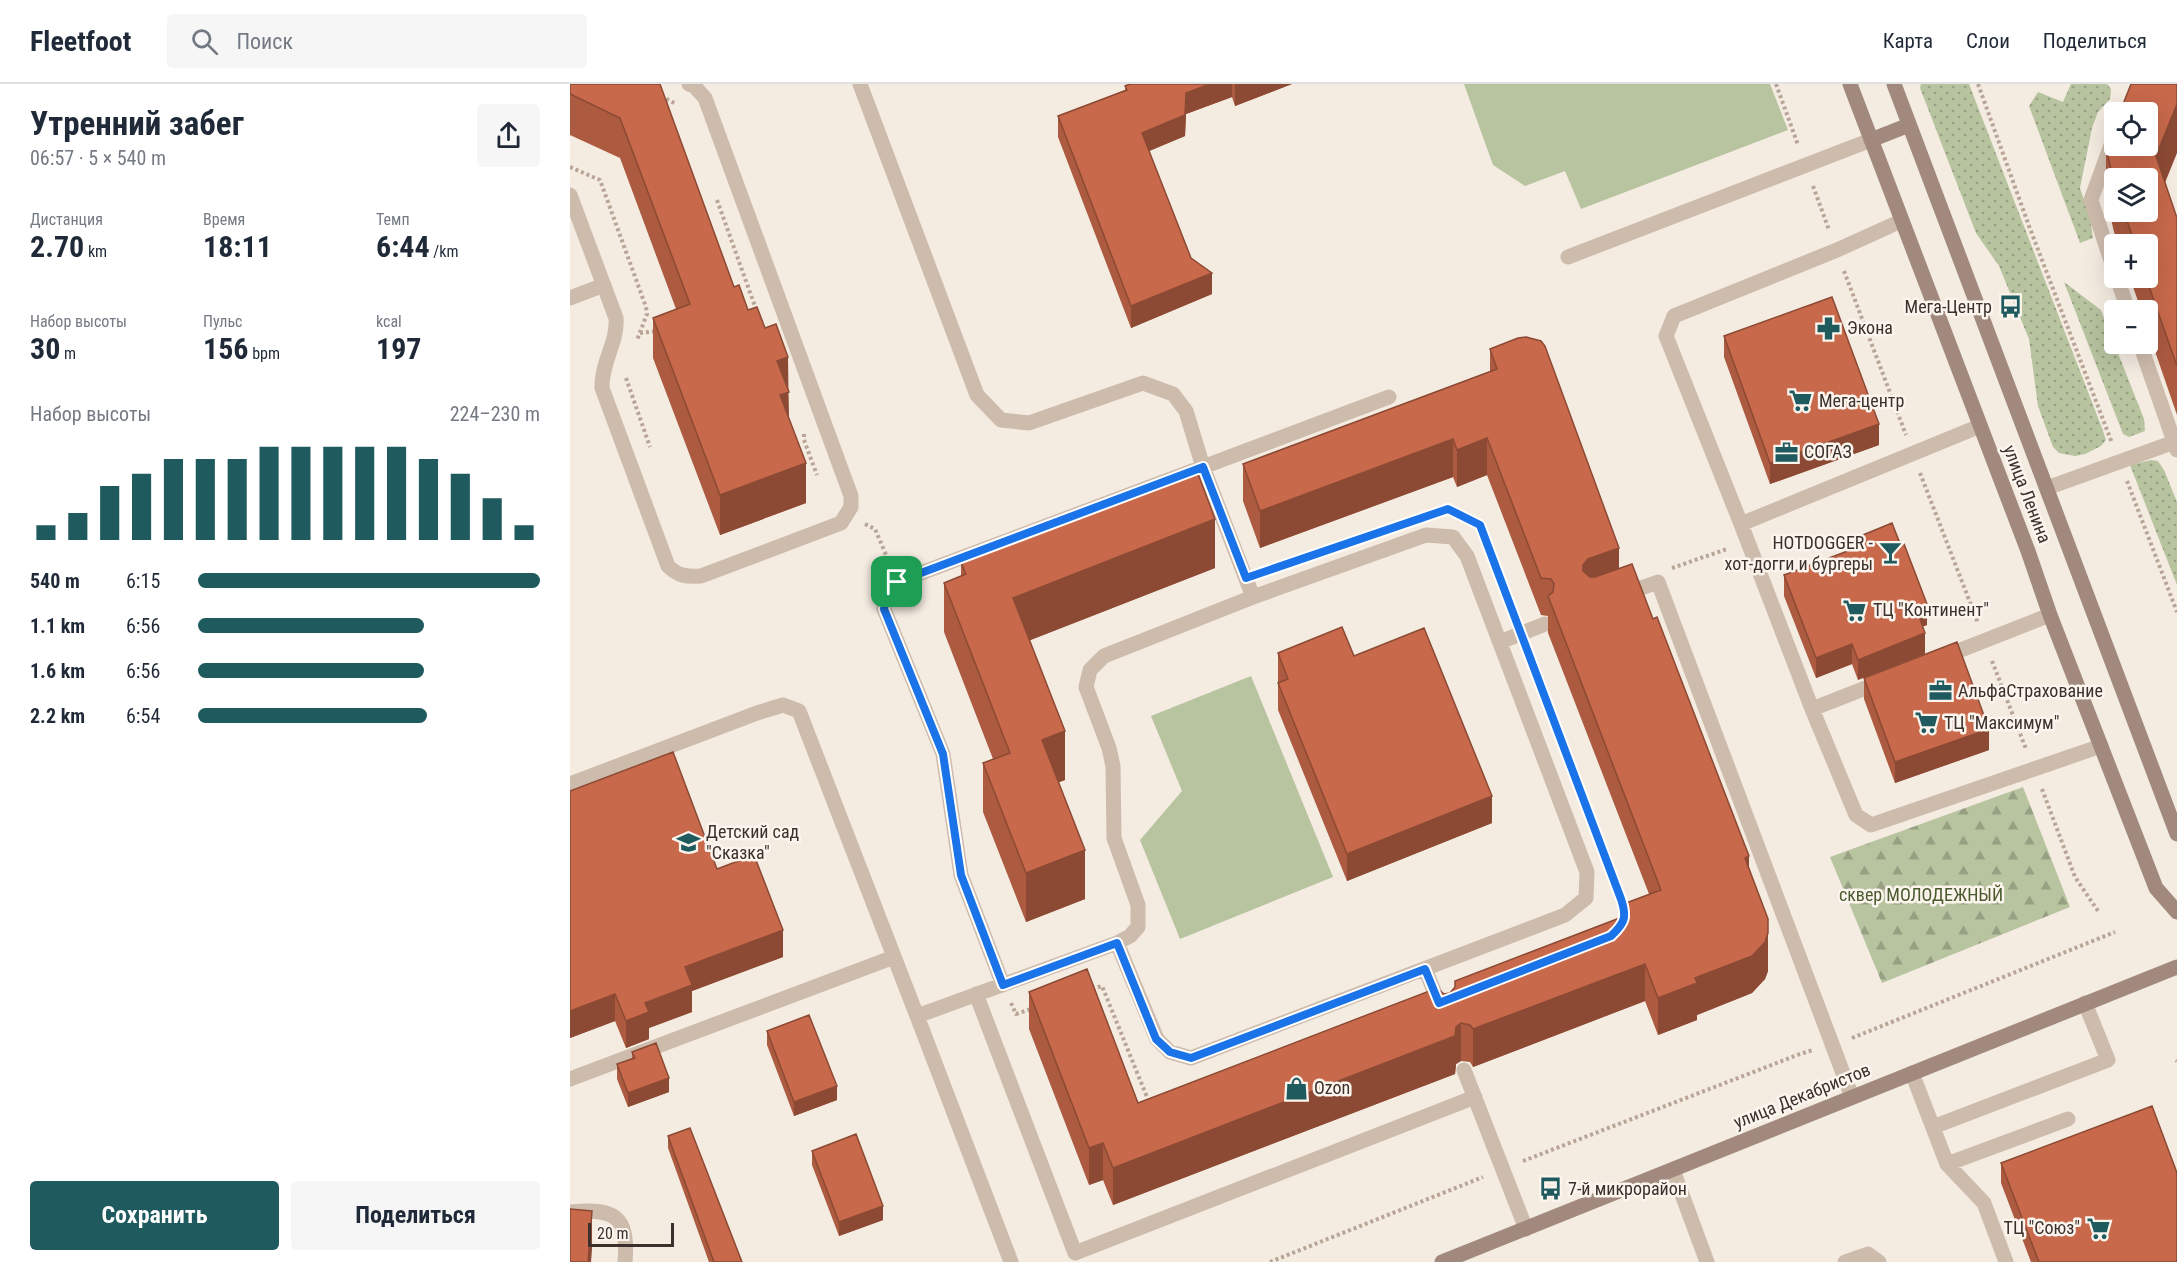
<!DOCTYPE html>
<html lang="ru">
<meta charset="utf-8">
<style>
:root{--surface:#fff;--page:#f6f6f7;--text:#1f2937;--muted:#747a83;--line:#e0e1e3;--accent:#1f5a5e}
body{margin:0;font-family:"Roboto Condensed",sans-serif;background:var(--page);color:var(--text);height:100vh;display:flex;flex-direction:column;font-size:22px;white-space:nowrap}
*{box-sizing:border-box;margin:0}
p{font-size:20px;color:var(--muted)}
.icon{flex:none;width:33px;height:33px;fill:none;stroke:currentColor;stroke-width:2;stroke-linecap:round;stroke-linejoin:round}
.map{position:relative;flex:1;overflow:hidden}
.drawer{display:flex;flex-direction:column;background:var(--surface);width:570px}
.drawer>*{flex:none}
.controls{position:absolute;left:1534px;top:18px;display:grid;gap:12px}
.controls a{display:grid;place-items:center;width:54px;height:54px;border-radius:6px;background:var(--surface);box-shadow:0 6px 24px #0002;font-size:30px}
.scale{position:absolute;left:18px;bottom:15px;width:86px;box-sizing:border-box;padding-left:6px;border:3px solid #3b302b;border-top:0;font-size:16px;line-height:21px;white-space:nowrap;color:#3b302b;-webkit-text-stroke:4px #fbf5ee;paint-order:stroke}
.pin{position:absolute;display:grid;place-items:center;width:51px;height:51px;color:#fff;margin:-26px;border-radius:12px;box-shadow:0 3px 9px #0006}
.round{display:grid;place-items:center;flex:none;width:63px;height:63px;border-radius:6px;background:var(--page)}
.overview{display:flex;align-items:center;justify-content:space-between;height:102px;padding:0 30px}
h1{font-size:33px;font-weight:700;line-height:45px}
.figures{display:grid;grid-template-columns:repeat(3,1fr);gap:9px;height:102px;padding:6px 30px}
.figures div{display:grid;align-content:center}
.figures b{font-size:30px;font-weight:700}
.figures small{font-size:16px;font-weight:400}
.figures p{font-size:16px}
.chart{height:168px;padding:12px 30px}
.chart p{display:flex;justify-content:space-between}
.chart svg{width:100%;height:108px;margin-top:6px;stroke:var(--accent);stroke-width:6}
.cta{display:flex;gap:12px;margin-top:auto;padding:12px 30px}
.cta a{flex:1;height:69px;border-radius:6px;background:var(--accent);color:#fff;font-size:24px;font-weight:700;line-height:69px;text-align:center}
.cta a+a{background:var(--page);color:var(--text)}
ul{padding:0 30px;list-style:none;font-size:20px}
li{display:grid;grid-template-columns:96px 72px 1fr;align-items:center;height:45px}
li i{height:15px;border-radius:8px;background:var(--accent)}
header{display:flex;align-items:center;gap:36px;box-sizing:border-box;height:84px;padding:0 30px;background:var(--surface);border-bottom:2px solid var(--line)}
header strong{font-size:28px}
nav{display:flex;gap:33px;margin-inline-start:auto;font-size:21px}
.search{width:420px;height:54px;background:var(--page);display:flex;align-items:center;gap:15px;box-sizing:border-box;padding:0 21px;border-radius:6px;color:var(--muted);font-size:22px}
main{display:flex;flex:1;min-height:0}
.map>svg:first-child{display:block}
.grass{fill:url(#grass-dots)}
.forest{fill:url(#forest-firs)}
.park{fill:#b8c4a0}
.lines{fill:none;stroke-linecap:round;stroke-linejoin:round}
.path{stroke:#b9a596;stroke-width:4;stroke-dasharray:3 3;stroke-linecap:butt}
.lane{stroke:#cdbbac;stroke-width:15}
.secondary{stroke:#a18a7d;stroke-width:15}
.wall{fill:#ac5a40;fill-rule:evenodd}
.shaded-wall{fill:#8c4a34}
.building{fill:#c8694b;stroke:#8c4a34;stroke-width:1.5}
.route-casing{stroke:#fff;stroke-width:12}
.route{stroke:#1a73e8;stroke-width:8}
.labels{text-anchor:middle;stroke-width:5;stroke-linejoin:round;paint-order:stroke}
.poi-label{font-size:18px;fill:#3b302b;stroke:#fbf5ee;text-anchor:start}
.street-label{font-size:18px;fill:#3b302b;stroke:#fbf5ee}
.park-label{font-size:18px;fill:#4a5a2e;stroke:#fbf5ee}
</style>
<header>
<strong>Fleetfoot</strong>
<div class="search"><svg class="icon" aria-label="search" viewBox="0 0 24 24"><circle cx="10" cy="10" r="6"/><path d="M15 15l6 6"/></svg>Поиск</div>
<nav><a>Карта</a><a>Слои</a><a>Поделиться</a></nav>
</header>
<main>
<section class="drawer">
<div class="overview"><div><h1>Утренний забег</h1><p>06:57 · 5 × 540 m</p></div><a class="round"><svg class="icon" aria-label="share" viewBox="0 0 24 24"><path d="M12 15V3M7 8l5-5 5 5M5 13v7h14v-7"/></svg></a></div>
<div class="figures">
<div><p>Дистанция</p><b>2.70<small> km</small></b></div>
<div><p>Время</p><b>18:11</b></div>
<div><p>Темп</p><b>6:44<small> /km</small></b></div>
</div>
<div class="figures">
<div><p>Набор высоты</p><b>30<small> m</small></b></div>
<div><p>Пульс</p><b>156<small> bpm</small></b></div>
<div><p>kcal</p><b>197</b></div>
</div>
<div class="chart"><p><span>Набор высоты</span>224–230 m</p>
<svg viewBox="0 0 160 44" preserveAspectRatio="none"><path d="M5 44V38M15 44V33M25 44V22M35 44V17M45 44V11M55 44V11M65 44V11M75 44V6M85 44V6M95 44V6M105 44V6M115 44V6M125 44V11M135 44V17M145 44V27M155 44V38"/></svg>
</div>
<ul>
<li><b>540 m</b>6:15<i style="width:100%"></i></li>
<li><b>1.1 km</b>6:56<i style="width:66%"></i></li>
<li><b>1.6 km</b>6:56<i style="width:66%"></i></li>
<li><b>2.2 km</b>6:54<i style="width:67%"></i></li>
</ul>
<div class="cta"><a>Сохранить</a><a>Поделиться</a></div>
</section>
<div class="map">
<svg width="1607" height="1178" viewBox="0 0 1607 1178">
<defs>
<pattern id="grass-dots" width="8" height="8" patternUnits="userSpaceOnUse" patternTransform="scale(1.5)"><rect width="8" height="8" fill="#b8c4a0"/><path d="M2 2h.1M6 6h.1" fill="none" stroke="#97a083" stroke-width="1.8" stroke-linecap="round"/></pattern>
<pattern id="forest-firs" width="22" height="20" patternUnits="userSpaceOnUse" patternTransform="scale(1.5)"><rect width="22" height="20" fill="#b8c4a0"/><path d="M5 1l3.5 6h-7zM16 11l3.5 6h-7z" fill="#97a083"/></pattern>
</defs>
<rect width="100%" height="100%" fill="#f4ebe1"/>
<path class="grass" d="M 1351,0 L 1399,0 L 1532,344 L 1536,356 L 1531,362 L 1515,370 L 1505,372 L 1489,369 L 1483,363 L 1468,322 L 1459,255 L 1429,182 L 1406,149 L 1350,4 Z
M 1501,0 L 1537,0 L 1541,5 L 1540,15 L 1528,28 L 1522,44 L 1510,104 L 1520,134 L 1523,154 L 1510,159 L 1459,22 L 1468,8 L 1493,18 Z
M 1494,198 L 1531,226 L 1574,335 L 1575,347 L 1559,353 L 1553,350 Z
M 1581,376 L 1588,377 L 1594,386 L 1607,418 L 1607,501 L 1560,381 Z"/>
<path class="forest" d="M 1453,703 L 1500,823 L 1312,899 L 1260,773 Z"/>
<path class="park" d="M 894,0 L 1200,0 L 1218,46 L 1011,125 L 995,87 L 955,102 L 923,81 Z
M 681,592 L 763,793 L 610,855 L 570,756 L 612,707 L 581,632 Z"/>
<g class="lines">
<path class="path" d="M 1206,0 L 1228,61
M 1408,0 L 1459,142 L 1542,359
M 91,12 L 106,20
M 0,83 L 30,96 L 76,223 L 77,230 L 67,256
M 1243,102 L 1259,146
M 147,116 L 187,228
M 1274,187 L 1336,351
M 70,249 L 88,247
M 56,294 L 80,363
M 234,350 L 234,356 L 247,391
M 1350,389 L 1408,539
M 1557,397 L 1607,528
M 867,429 L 878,425 L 887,430
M 899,436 L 910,441 L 917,460
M 295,440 L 305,445 L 319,478
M 1102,484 L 1157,465
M 1422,577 L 1456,665
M 1472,705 L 1505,793 L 1528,827
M 1040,787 L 1055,829 L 1053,836
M 522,905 L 532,902 L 579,1018
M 441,919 L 446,930 L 464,924
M 1282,954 L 1545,848
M 1606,976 L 1607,977
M 953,1077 L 1230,970 L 1243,966
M 700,1178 L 913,1093"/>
<path class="lane" d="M 290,0 L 407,311 L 431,336 L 459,339 L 573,299 L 603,310 L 616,327 L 633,383 L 683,513
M 1545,50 L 1521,116 L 1545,189
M 0,111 L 46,234 C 48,258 31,279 32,304 L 98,482 C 108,492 117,493 131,492 L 271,439 L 281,423 L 281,412 L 135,14 L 124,2 L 119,0
M 1331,137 L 1267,166 L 1104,232 L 1096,252 L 1171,440 L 1410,342
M 998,173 L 1301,56
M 1547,194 L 1558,226
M 0,214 L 34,201
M 1570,260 L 1607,366
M 1477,404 L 1607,357
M 1171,440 L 1242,625 L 1286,731 L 1301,741 L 1531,662
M 1054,510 L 1088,498 L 1282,1013
M 930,558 L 975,540
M 1373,573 L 1480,531
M 1242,625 L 1311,598
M 0,700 L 187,629 L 213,621 L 229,627 L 347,932
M 855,885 L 871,924
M 433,901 L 391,791 L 373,670 L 314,525 L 317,510 L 327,498 L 819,313
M 406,910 L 505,1169 L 905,1013
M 894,986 L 956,1145
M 1342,989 L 1377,1080 L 1414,1119 L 1436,1178
M 0,995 L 324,873
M 1363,1043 L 1538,976 L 1515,919
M 1377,1080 L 1498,1035
M 1103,1086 L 1137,1178
M 0,1128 C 44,1124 59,1131 55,1178
M 441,1178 L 347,932 L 547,859 L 560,852 L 568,843 L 568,821 L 544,754 L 543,682 L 539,664 L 516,603 L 520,586 L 534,572 L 683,513 L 856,451 L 883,453 L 897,472 L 1017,788 L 1016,814 L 995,831 L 621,974 L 600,968 L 587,955 L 547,859
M 1275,1178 L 1298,1170 L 1309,1178"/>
<path class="secondary" d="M 1280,0 L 1458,467 L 1480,531 L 1586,804 L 1607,828
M 1324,0 L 1607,750
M 1301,56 L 1339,41
M 872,1178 L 1607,883"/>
</g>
<path class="wall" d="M 0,0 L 90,0 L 164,203 L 178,226 L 218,305 L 219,335 L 236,419 L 150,451 L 83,274 L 83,234 L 106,225 L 50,74 L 0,51 Z
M 560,0 L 722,0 L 665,22 L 662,13 L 616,30 L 615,52 L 579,67 L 621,174 L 642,210 L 561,244 L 488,53 L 488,32 L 555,6 L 555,2 Z
M 1536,64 L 1595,99 L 1607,134 L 1607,331 L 1578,247 L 1578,226 L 1571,226 L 1560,194 L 1578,194 L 1578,160 L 1548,160 L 1544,148 L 1536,113 ZM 1545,94 L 1578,128 L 1545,128 Z
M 1154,252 L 1309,361 L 1200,400 L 1154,273 Z
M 920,265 L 1049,484 L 1179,784 L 1198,873 L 1198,887 L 1195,895 L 1182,909 L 1127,931 L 1127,936 L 1088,951 L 1075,917 L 903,983 L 900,978 L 891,977 L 886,980 L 885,990 L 543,1121 L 533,1096 L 519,1101 L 459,945 L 459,908 L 568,1019 L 874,910 L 880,909 L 1056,832 L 1056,819 L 1079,810 L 978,549 L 978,532 L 971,531 L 917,391 L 887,403 L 883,393 L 690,464 L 673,417 L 673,380 L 920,288 Z
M 1288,453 L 1357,541 L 1353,542 L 1288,596 L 1282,580 L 1246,594 L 1214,512 L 1214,491 L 1288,463 Z
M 391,478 L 645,484 L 460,556 L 495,696 L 488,698 L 515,815 L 456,838 L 413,728 L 413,679 L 423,675 L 374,548 L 374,499 L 391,492 Z
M 708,569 L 784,572 L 922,739 L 777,797 L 708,626 Z
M 1294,594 L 1419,666 L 1325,699 L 1294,615 Z
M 0,707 L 147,785 L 213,873 L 122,907 L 122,928 L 79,944 L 79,955 L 56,964 L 45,937 L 0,954 Z
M 197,947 L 267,1016 L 224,1032 L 197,961 Z
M 62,968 L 99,1008 L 58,1023 L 47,995 L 47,980 L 62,974 Z
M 98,1052 L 172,1178 L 139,1178 L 98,1064 Z
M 242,1067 L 313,1136 L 269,1152 L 242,1081 Z
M 1431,1079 L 1607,1178 L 1461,1178 L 1431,1099 Z"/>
<path class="shaded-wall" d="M 640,0 L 662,0 L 662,13 L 616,30 L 615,52 L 572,70 L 572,49 L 616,9 Z
M 665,0 L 722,0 L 665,22 Z
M 1607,20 L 1607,69 L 1586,121 L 1586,72 Z
M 642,189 L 642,210 L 561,244 L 561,222 Z
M 218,273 L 219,348 L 210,351 L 207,277 Z
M 1309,340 L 1309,361 L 1200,400 L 1200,379 Z
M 917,354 L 917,391 L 887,403 L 887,366 Z
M 883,355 L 883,393 L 690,464 L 690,427 Z
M 236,379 L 236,419 L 150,451 L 150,411 Z
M 645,435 L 645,484 L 443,563 L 443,514 Z
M 1049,464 L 1049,501 L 1013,519 L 1013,481 L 1018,475 Z
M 1357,520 L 1357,541 L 1346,545 L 1346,524 Z
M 1355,549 L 1355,570 L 1288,596 L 1288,576 Z
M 1282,560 L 1282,580 L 1246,594 L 1246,574 Z
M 1419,645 L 1419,666 L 1325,699 L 1325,678 Z
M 495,647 L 495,696 L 472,705 L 472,656 Z
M 922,712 L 922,739 L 777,797 L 777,770 Z
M 515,766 L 515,815 L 456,838 L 456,789 Z
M 1179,772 L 1179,810 L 1175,774 Z
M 1198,835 L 1198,887 L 1195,895 L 1182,909 L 1127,931 L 1127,936 L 1088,951 L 1088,914 L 1125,894 Z
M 213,846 L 213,873 L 122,907 L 122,928 L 79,944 L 79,955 L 56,964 L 56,937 L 115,883 Z
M 1075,880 L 1075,917 L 903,983 L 903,945 Z
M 45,910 L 45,937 L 0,954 L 0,927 Z
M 891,939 L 891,977 L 886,980 L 885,990 L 543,1121 L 543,1084 L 886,943 Z
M 99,994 L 99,1008 L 58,1023 L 58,1009 Z
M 267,1002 L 267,1016 L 224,1032 L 224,1018 Z
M 533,1059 L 533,1096 L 519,1101 L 519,1064 Z
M 313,1122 L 313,1136 L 269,1152 L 269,1138 Z
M 22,1127 L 22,1165 L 21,1178 L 18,1178 Z"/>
<path class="building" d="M 0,0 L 90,0 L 164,203 L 169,201 L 178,226 L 187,223 L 195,244 L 206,240 L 218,273 L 207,277 L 219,308 L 210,311 L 236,379 L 150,411 L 83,234 L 120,220 L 50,34 L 0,10 Z
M 560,0 L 640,0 L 616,9 L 615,31 L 572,49 L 621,174 L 642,189 L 561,222 L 488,32 L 557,6 L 555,2 Z
M 1561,0 L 1607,0 L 1607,20 L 1586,72 L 1607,134 L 1607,282 L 1576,194 L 1578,194 L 1578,160 L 1565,160 L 1554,128 L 1578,128 L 1578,94 L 1545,94 L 1545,102 L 1536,64 L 1545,41 L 1545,62 L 1578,62 L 1578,28 L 1550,28 Z
M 1262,213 L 1309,340 L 1200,379 L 1154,252 Z
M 956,253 L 971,257 L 975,262 L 1049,464 L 1018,475 L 1013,481 L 1013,487 L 1020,493 L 1025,493 L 1062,480 L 1083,535 L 1087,533 L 1179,772 L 1175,774 L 1198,835 L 1198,849 L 1195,858 L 1182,872 L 1125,894 L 1127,899 L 1088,914 L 1075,880 L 903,945 L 900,941 L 891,939 L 886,943 L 885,952 L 543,1084 L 533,1059 L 519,1064 L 459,908 L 517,885 L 568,1019 L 867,904 L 874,910 L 880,909 L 885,903 L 885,897 L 1060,830 L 1056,819 L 1091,806 L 978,512 L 983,508 L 984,500 L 981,495 L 971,494 L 917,354 L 887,366 L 883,355 L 690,427 L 673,380 L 927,285 L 920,265 L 948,254 Z
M 627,387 L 645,435 L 443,514 L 495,647 L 472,656 L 515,766 L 456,789 L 413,679 L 440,669 L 374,499 L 396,490 L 391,478 Z
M 1322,439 L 1331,462 L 1334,460 L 1357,520 L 1346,524 L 1355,549 L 1288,576 L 1282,560 L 1246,574 L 1214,491 L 1291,462 L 1288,453 Z
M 772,543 L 784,572 L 854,544 L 922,712 L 777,770 L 708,599 L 718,595 L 708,569 Z
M 1387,558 L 1419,645 L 1325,678 L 1294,594 Z
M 103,668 L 147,785 L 184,771 L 213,846 L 115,883 L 122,901 L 75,919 L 79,928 L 56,937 L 45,910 L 0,927 L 0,707 Z
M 239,931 L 267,1002 L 224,1018 L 197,947 Z
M 86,959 L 99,994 L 58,1009 L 47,980 L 65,974 L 62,968 Z
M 1582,1022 L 1607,1089 L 1607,1178 L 1469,1178 L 1431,1079 Z
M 120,1044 L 172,1178 L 144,1178 L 98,1052 Z
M 286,1050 L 313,1122 L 269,1138 L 242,1067 Z
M 0,1125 L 22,1127 L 18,1178 L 0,1178 Z"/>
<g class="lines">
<defs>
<path id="route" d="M 633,383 L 676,494 L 878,425 L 910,441 L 1051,815 C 1057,833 1055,839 1041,852 L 869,919 L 855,885 L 621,974 L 600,968 L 586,955 L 547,859 L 433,901 L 391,791 L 373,670 L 314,525 L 317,510 L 327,498 Z"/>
</defs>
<use href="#route" class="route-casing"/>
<use href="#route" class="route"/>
</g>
<defs>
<symbol id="bus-bare" viewBox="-9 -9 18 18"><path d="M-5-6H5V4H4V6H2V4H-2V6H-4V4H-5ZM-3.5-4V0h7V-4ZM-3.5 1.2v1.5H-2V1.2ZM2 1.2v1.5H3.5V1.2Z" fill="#1f5a5e" stroke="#fbf5ee" stroke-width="2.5" paint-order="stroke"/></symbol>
<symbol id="pharmacy-bare" viewBox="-9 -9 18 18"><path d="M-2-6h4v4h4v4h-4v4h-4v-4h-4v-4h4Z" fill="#1f5a5e" stroke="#fbf5ee" stroke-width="2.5" paint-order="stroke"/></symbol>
<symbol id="supermarket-bare" viewBox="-9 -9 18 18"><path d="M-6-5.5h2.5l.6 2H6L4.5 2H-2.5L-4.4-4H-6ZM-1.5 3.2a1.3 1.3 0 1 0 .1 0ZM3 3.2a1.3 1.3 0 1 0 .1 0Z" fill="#1f5a5e" stroke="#fbf5ee" stroke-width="2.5" paint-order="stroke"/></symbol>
<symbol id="office-bare" viewBox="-9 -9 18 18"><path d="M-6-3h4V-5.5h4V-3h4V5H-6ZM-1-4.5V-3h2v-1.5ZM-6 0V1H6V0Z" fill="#1f5a5e" stroke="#fbf5ee" stroke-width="2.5" paint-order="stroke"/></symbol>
<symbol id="bar-bare" viewBox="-9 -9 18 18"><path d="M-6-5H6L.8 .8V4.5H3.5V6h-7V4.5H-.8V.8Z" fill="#1f5a5e" stroke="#fbf5ee" stroke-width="2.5" paint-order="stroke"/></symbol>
<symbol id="school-bare" viewBox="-9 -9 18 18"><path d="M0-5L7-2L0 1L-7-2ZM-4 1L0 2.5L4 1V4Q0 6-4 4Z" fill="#1f5a5e" stroke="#fbf5ee" stroke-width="2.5" paint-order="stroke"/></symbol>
<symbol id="shop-bare" viewBox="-9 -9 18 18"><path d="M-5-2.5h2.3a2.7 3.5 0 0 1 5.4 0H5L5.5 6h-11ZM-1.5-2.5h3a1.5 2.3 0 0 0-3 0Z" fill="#1f5a5e" stroke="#fbf5ee" stroke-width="2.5" paint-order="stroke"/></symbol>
</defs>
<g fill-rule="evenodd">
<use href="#bus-bare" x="1424" y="206" width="33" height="33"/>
<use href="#pharmacy-bare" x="1242" y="228" width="33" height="33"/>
<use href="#supermarket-bare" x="1214" y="300" width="33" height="33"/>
<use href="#office-bare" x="1200" y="352" width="33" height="33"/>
<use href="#bar-bare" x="1304" y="452" width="33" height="33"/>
<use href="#supermarket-bare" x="1268" y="510" width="33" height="33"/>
<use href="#office-bare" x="1354" y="590" width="33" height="33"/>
<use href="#supermarket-bare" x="1340" y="622" width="33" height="33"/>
<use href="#school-bare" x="102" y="742" width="33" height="33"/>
<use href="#shop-bare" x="710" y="988" width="33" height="33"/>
<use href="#bus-bare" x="964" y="1088" width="33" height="33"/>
<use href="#supermarket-bare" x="1512" y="1128" width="33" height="33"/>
</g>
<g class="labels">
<g class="poi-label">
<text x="1422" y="229" text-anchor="end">Мега-Центр</text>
<text x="1277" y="250">Экона</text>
<text x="1249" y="323">Мега-центр</text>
<text x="1234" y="374">СОГАЗ</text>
<text x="1303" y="465" text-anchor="end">HOTDOGGER -<tspan x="1303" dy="21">хот-догги и бургеры</tspan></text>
<text x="1303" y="532">ТЦ "Континент"</text>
<text x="1388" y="613">АльфаСтрахование</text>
<text x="1374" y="645">ТЦ "Максимум"</text>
<text x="136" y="754">Детский сад<tspan x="136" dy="21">"Сказка"</tspan></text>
<text x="744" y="1010">Ozon</text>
<text x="998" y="1111">7-й микрорайон</text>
<text x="1510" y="1150" text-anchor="end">ТЦ "Союз"</text>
</g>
<g class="street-label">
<text transform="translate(1457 410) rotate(69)" y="6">улица Ленина</text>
<text transform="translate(1232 1012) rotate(-22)" y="6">улица Декабристов</text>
</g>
<g class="park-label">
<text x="1351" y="817">сквер МОЛОДЕЖНЫЙ</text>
</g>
</g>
</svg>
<div class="controls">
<a><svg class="icon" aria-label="locate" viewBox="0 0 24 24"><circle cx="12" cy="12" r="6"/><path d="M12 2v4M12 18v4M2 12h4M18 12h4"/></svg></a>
<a><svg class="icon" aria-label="layers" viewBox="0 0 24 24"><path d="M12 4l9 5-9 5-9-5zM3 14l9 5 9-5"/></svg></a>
<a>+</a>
<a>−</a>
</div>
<div class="scale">20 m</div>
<div class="pin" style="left:327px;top:498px;background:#1e9e55"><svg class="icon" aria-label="arrive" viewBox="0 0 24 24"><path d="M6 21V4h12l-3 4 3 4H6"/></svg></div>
</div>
</main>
